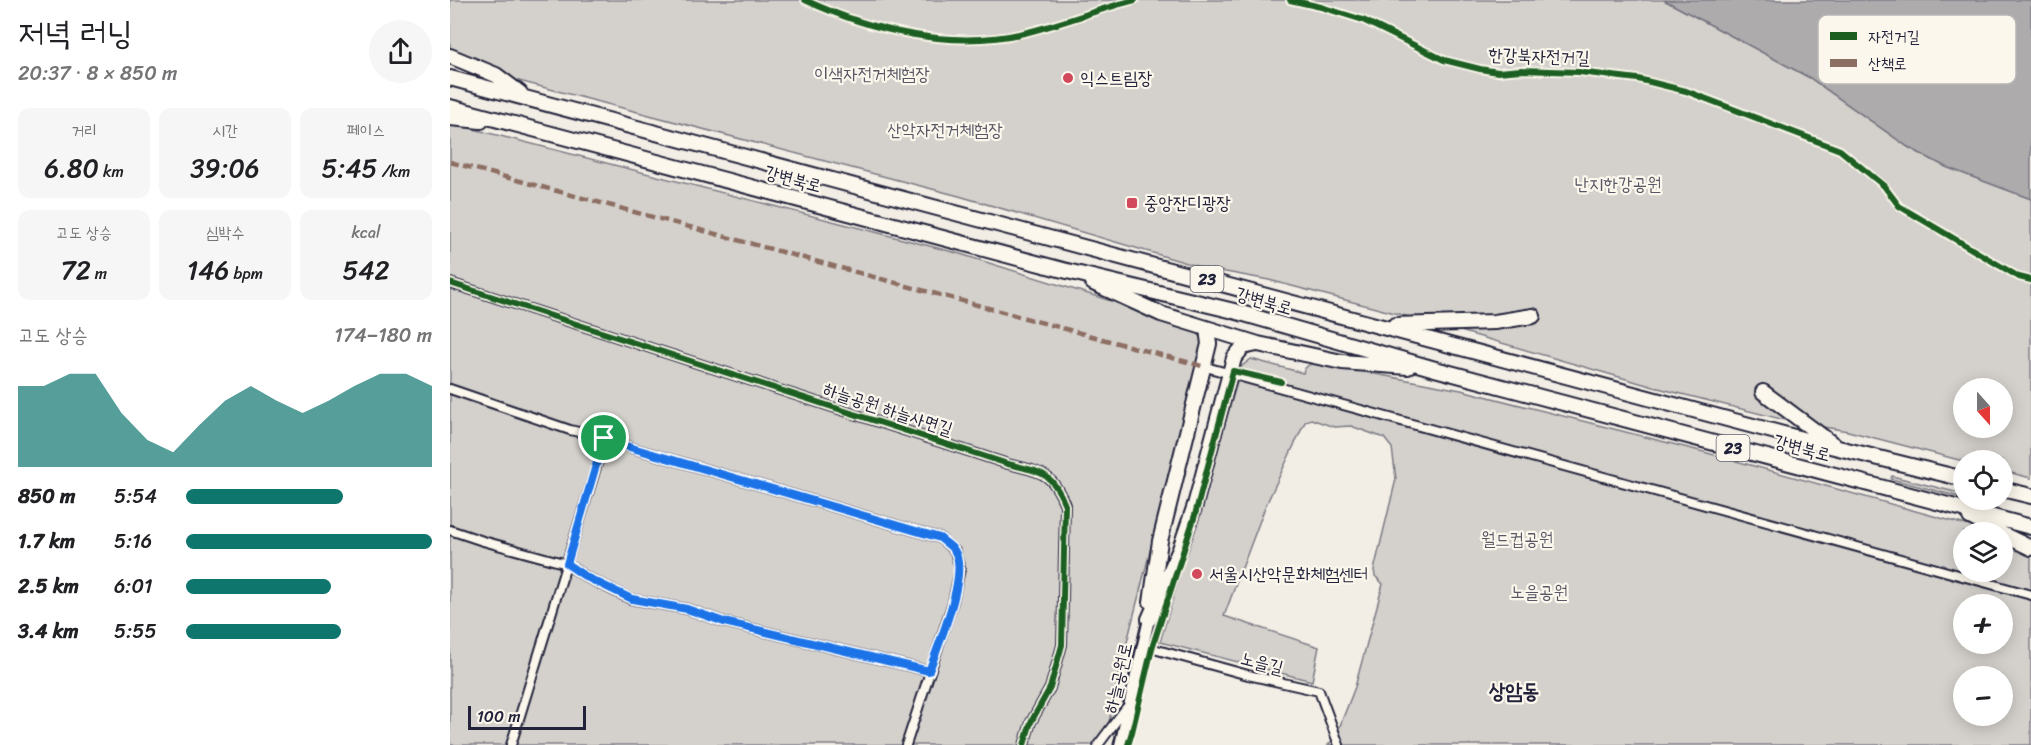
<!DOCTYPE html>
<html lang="ko">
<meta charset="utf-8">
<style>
:root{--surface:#fff;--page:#f6f6f6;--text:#202124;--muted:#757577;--accent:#0f766e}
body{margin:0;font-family:Sriracha,"Poor Story",sans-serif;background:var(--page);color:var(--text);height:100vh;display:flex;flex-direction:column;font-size:22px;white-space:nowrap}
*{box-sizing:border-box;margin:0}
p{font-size:20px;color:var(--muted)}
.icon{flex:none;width:33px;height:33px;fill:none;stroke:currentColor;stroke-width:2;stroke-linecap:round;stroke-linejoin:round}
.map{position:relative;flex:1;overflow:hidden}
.panel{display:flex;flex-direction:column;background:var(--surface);width:450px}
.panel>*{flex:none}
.needle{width:39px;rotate:159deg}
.tools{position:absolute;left:1503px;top:378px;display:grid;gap:12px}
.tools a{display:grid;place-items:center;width:60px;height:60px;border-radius:50%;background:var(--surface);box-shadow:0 3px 15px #0003;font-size:30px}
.scale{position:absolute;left:18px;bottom:15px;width:118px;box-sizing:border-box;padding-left:6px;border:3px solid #22223b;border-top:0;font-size:16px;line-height:21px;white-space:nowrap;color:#22223b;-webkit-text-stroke:4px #fbf7ec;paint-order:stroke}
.pin{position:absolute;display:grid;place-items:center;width:51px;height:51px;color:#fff;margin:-26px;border:3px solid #fff;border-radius:50%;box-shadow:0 2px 6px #0007}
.round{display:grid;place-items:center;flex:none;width:63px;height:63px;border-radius:32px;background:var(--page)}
.overview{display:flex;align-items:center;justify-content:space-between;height:102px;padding:0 18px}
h1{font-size:33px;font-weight:600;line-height:45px}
.stats{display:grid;grid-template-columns:repeat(3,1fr);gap:9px;height:102px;padding:6px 18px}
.stats div{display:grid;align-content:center;border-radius:12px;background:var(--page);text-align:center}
.stats b{font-size:26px;font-weight:600}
.stats small{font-size:16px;font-weight:400}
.stats p{font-size:16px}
.chart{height:168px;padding:12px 18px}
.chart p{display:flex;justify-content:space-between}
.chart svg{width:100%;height:108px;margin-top:6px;fill:var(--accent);opacity:.7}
ul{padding:0 18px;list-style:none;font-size:20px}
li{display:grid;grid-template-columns:96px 72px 1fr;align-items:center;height:45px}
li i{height:15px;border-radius:8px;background:var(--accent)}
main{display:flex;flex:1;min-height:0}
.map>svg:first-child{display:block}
.green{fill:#d4d1cc;stroke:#7b7a84;stroke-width:1.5;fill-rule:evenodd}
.water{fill:#aeabad;stroke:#76747f;stroke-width:1.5}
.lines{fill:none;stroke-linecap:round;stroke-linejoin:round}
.street-casing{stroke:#22223b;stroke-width:12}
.secondary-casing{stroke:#22223b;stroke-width:15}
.highway-casing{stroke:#22223b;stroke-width:18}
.street{stroke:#fbf7ec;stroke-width:8}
.secondary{stroke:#fbf7ec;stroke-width:10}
.highway{stroke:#fbf7ec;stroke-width:14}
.quiet{stroke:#8d6e63;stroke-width:4.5;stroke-dasharray:9 4.5;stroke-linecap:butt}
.cycleway-casing{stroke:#fbf7ec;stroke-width:10}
.cycleway{stroke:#1b5e20;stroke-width:6}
.route-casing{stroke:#fff;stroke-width:12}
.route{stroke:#1a73e8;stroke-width:8}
.poi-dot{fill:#d1495b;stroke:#fbf7ec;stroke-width:2}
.labels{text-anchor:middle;stroke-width:4.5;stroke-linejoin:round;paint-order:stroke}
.shield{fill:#fbf7ec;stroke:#636270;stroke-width:1.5}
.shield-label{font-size:16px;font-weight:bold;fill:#22223b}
.street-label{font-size:18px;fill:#22223b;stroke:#fbf7ec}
.park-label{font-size:18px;fill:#575766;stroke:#fbf7ec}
.poi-label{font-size:18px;fill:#22223b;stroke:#fbf7ec;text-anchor:start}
.quarter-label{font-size:21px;font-weight:bold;fill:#22223b;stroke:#fbf7ec}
.key{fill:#fbf7ec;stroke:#bab7b7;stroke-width:1.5}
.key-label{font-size:16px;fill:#22223b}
</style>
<main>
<section class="panel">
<div class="overview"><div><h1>저녁 러닝</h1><p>20:37 · 8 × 850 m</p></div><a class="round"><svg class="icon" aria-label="share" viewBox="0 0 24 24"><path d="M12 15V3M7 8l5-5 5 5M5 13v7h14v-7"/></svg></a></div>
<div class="stats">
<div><p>거리</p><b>6.80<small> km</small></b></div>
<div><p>시간</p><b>39:06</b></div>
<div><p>페이스</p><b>5:45<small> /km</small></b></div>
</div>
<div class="stats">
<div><p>고도 상승</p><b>72<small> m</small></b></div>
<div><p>심박수</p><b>146<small> bpm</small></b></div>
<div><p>kcal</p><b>542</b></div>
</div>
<div class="chart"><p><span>고도 상승</span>174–180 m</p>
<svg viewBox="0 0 160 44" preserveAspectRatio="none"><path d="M0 44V11L10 11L20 6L30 6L40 22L50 33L60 38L70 27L80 17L90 11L100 17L110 22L120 17L130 11L140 6L150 6L160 11V44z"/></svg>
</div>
<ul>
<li><b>850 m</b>5:54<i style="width:64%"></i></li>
<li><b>1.7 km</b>5:16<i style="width:100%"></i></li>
<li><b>2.5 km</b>6:01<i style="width:59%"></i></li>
<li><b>3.4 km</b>5:55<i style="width:63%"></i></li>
</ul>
</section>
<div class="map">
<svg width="1581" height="745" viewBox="0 0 1581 745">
<rect width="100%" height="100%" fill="#f2eee5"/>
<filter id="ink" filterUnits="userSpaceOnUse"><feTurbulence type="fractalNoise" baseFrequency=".0167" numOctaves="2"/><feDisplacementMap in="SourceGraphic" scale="12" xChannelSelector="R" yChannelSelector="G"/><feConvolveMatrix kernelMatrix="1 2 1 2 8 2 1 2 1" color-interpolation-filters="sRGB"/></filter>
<g filter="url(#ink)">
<path class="green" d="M 0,0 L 1214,0 L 1360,78 L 1458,147 L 1496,167 L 1581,199 L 1581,478 L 1553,471 L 1552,460 L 1513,461 L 1398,431 L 1343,422 L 1204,387 L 979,322 L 819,280 L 754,268 L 509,196 L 0,63 ZM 1514,388 L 1552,388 L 1552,428 L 1514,428 Z
M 0,123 L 507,253 L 748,328 L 754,337 L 674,654 L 654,745 L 0,745 Z
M 801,359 L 853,373 C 855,366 859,364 866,363 L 1011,390 L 1250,451 L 1541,532 L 1514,532 L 1514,572 L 1552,572 L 1553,536 L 1581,545 L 1581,745 L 878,745 L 886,736 L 905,687 L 933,584 L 925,576 L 924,570 L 946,479 L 942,448 L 934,438 L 901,426 L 884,427 L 861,419 L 855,422 L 815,507 L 774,616 L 869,647 L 862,681 L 710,642 L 792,366 ZM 1514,604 L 1552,604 L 1552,644 L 1514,644 ZM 1514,676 L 1552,676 L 1552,716 L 1514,716 Z
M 1442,476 L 1513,494 L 1513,498 L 1441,479 Z"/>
<path class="water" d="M 1214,0 L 1581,0 L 1581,199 L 1496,167 L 1458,147 L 1360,78 Z"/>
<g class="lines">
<defs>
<path id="street" d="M 0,283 L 558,464 C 590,472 602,471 615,505 L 612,645 L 600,688 L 581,722 L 574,745
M 752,366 L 1581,595
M 0,389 L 120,430 L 155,438 L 179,447 L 490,538 L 505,551 L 510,569 L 503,602 L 456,745
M 0,530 L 33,541 L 117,564 L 136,577 L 181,599 L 237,609 L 274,622 L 479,671
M 693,646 L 798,675 L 869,691 L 889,745
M 61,745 L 155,438
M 648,745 L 676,708"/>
<path id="secondary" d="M 670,745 L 699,619"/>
<path id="highway" d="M 0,56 L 46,75 L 70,93
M 0,78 L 1352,439 L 1514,479
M 0,107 L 613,270 L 784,311 L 985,369 L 1581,527
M 0,118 L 31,121
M 643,283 L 711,314 L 808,344 L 892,362 L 958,367
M 945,325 L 1045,322 L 1083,316
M 1313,392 L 1384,445
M 1552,489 L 1581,496
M 1520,517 L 1550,532
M 1552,534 L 1581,548
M 701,602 L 710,541 L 759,344 L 757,329
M 699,619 L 730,549 L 745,505 L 784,358 L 793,347 L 807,344"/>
</defs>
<use href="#street" class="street-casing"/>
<use href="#secondary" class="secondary-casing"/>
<use href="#highway" class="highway-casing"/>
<use href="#street" class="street"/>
<use href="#secondary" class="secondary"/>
<use href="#highway" class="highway"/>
<path class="quiet" d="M 0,162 L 752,366"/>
<defs>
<path id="cycleway" d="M 355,0 C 421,31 501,50 574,33 C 612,24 648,9 685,0
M 840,0 L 871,7 L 913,20 L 994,60 L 1030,69 L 1048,72 L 1071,70 L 1129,72 L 1188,79 L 1236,91 L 1390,150 L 1434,186 L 1449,206 L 1569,277 L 1581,280
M 0,283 L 558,464 C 590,472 602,471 615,505 L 612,645 L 600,688 L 581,722 L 574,745
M 678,745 L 682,732 L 702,648 L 745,515 L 783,371 L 831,382"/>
</defs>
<use href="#cycleway" class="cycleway-casing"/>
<use href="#cycleway" class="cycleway"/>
</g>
</g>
<g class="lines" filter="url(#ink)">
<defs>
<path id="route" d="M 154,438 L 179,447 L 490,538 C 494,542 501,546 504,550 C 520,572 488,646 479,671 L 274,622 L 237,609 L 182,599 L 136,577 L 117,564 Z"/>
</defs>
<use href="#route" class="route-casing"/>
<use href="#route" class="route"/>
</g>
<g class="poi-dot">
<circle cx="618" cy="78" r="6"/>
<rect x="676" y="197" width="12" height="12" rx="3"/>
<circle cx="747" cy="574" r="6"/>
</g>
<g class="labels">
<g class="shield">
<rect x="740.5" y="266" width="33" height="26" rx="4.5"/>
<rect x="1266.5" y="435" width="33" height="26" rx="4.5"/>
</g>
<g class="shield-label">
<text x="757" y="285">23</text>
<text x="1283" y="454">23</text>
</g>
<g class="street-label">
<text transform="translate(1089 56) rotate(2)" y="6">한강북자전거길</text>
<text transform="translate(343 179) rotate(15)" y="6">강변북로</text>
<text transform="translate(814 301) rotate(16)" y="6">강변북로</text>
<text transform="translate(438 409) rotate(18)" y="6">하늘공원 하늘사면길</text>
<text transform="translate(1352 448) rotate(15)" y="6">강변북로</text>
<text transform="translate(812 663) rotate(14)" y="6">노을길</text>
<text transform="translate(668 678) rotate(-77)" y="6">하늘공원로</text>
</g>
<g class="park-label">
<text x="422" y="80">이색자전거체험장</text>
<text x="495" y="136">산악자전거체험장</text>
<text x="1168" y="190">난지한강공원</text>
<text x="1067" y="545">월드컵공원</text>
<text x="1089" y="598">노을공원</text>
</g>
<g class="poi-label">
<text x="630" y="84">익스트림장</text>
<text x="694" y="209">중앙잔디광장</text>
<text x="759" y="580">서울시산악문화체험센터</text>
</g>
<g class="quarter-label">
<text x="1064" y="698">상암동</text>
</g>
</g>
<rect x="1368" y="15" width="198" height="69" rx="9" class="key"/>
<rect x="1380" y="32" width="27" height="8" fill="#1b5e20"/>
<rect x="1380" y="59" width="27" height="8" fill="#8d6e63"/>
<g class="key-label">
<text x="1418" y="42">자전거길</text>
<text x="1418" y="69">산책로</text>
</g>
</svg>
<div class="tools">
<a><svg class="needle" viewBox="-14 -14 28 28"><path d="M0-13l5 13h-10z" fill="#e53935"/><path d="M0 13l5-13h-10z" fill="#757577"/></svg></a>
<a><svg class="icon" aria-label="locate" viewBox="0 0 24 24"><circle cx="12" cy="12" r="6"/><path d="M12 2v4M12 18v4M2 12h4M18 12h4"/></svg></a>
<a><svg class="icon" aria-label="layers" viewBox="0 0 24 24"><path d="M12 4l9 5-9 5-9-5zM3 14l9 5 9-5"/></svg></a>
<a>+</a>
<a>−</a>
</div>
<div class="scale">100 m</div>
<div class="pin" style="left:154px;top:438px;background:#1e9e55"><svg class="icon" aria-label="arrive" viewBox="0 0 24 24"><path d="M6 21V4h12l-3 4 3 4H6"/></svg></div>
</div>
</main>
